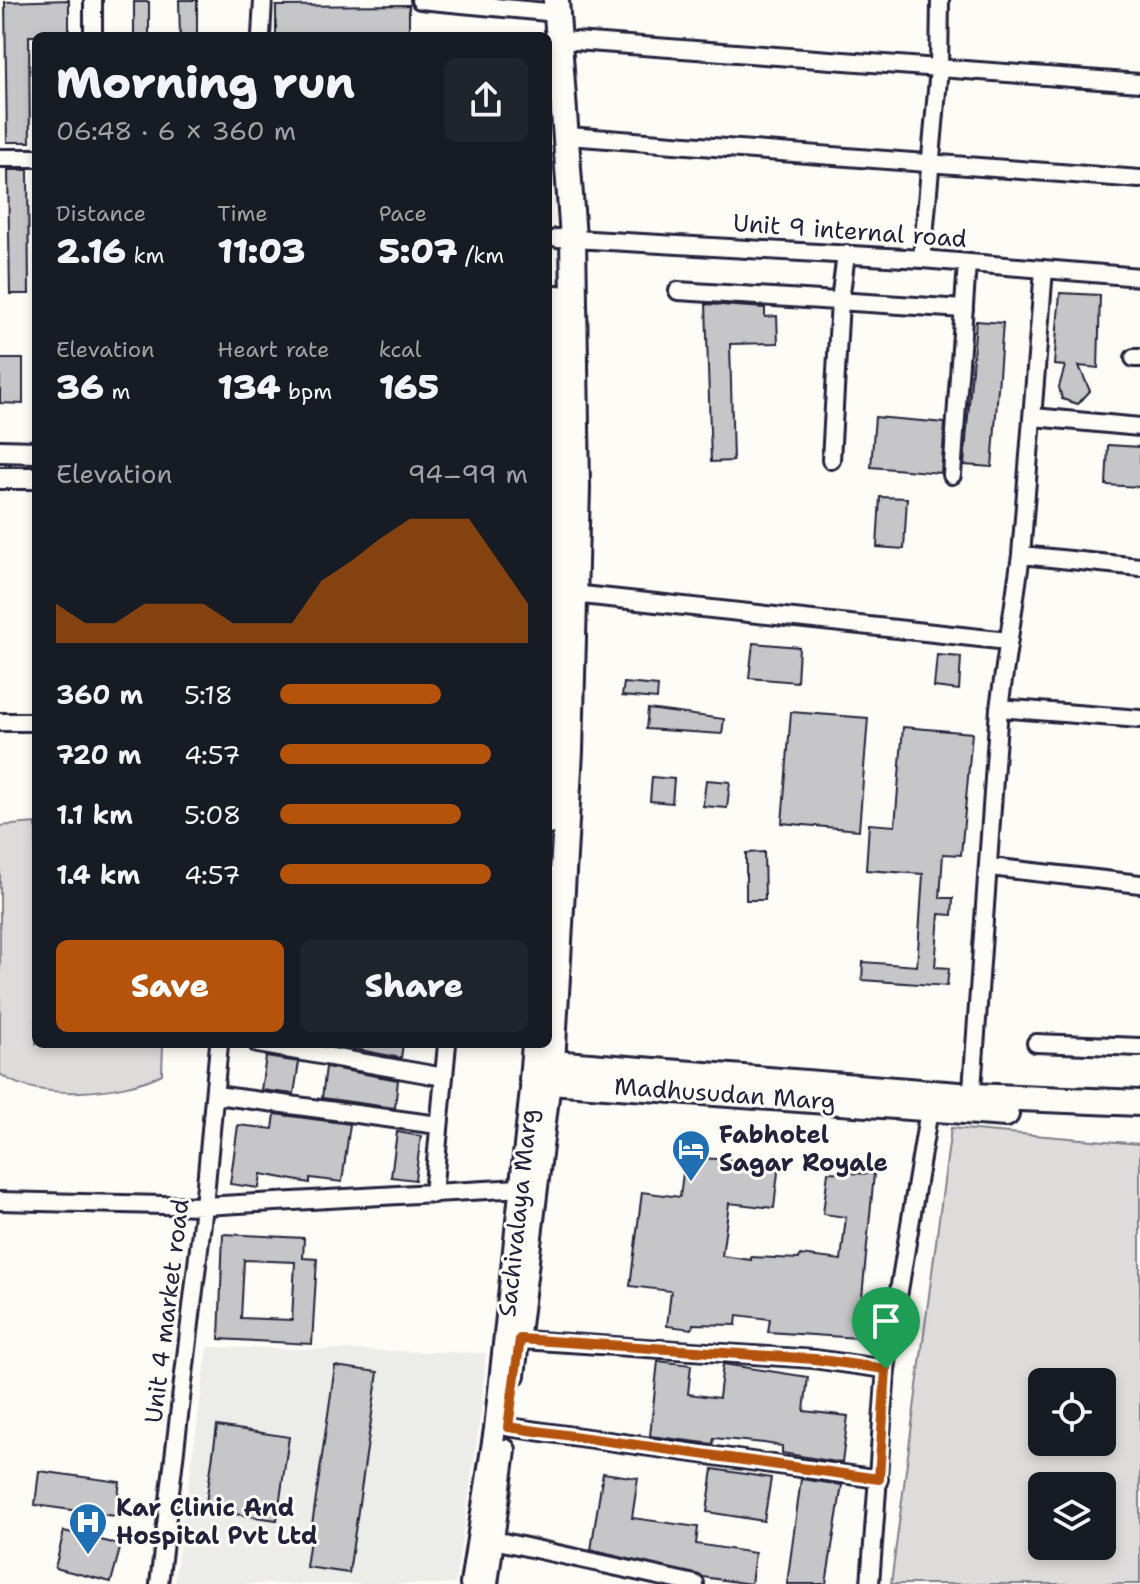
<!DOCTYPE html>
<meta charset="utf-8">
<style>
:root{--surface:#171b24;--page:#20242c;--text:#f1f3f6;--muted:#9ea1a6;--accent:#b45309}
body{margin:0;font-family:"Shantell Sans",sans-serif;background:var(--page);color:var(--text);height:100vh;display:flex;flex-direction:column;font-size:30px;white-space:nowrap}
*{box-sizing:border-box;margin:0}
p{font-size:26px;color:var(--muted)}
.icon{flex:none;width:44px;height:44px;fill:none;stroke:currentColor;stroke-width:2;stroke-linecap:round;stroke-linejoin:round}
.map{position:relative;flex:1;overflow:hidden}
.sheet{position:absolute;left:32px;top:32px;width:520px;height:1016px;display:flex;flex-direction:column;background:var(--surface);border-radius:12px;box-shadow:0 4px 12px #0003}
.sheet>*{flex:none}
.fabs{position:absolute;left:1028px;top:1368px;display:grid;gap:16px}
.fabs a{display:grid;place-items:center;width:88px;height:88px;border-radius:12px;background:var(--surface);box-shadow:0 4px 12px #0003;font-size:40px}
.pin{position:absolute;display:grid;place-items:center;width:68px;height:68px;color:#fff;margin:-82px -34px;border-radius:50% 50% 50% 0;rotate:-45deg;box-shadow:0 0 8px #0007}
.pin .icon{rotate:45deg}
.round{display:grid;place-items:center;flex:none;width:84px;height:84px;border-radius:12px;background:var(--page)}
.headline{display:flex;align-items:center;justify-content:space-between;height:136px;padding:0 24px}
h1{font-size:44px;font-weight:800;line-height:60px}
.figures{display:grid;grid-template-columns:repeat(3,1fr);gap:12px;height:136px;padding:8px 24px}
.figures div{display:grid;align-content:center}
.figures b{font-size:34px;font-weight:800}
.figures small{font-size:22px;font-weight:400}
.figures p{font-size:22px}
.chart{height:224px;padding:16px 24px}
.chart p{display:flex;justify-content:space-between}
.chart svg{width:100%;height:144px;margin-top:8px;fill:var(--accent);opacity:.7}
.cta{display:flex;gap:16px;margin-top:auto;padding:16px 24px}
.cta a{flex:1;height:92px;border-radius:12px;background:var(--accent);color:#fff;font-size:32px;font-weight:800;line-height:92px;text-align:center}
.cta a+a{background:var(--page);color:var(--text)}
ul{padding:0 24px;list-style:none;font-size:26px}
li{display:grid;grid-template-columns:128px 96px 1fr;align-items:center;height:60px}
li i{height:20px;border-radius:10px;background:var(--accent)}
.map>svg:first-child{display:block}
.built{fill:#ecece9}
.green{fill:#dddcdb;stroke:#807f8b;stroke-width:2;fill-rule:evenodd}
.building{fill:#c6c6c8;stroke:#22223b;stroke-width:2;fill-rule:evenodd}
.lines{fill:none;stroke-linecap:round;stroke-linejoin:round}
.minor-casing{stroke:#22223b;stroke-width:22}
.tertiary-casing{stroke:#22223b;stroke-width:26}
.secondary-casing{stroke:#22223b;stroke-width:30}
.minor{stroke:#fdfcf7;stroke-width:16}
.tertiary{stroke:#fdfcf7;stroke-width:20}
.secondary{stroke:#fdfcf7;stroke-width:24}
.route-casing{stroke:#fff;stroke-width:16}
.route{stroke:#b45309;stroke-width:10}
.labels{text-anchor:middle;stroke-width:6;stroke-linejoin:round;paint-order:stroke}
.street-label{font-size:24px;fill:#22223b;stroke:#fdfcf7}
.poi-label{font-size:24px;font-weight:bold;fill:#22223b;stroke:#fdfcf7;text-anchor:start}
</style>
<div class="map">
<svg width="1140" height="1584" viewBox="0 0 1140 1584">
<rect width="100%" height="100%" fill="#fdfcf7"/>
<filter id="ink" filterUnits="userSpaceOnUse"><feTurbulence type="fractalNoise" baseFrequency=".0125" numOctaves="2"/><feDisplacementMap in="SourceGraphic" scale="16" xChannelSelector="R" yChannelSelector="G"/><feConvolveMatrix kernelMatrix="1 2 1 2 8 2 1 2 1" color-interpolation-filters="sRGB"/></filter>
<g filter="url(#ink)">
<path class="built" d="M 208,1347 L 486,1353 L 481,1413 L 455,1584 L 174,1584 Z"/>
<path class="green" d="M 36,823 L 36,1044 L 163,1044 L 162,1074 C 123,1094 37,1102 0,1074 L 0,826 Z
M 951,1128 L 1140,1144 L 1140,1584 L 891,1584 ZM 1042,1382 L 1102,1382 L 1102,1442 L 1042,1442 ZM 1042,1486 L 1102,1486 L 1102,1546 L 1042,1546 Z"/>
<path class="building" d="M 69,0 L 69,36 L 29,36 L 30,142 L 7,142 L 5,2 Z
M 179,0 L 197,0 L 197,36 L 180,36 Z
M 134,2 L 149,2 L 149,36 L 134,36 Z
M 409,5 L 409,36 L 276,36 L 276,6 Z
M 8,170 L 28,170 L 29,294 L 10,294 Z
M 1060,293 L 1100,295 L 1098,368 L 1079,366 L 1090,391 L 1078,404 L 1062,399 L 1059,387 L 1065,366 L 1054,365 Z
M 706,304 L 765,308 L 765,317 L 777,316 L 778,343 L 730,344 L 733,461 L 711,462 Z
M 976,321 L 1003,323 L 992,467 L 964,465 Z
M 0,359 L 23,359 L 23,404 L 0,403 Z
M 875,417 L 945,423 L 941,473 L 871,467 Z
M 1108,445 L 1140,447 L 1140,487 L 1106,485 Z
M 880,497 L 907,498 L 904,549 L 877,547 Z
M 753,643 L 799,647 L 797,682 L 749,678 Z
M 937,655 L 961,657 L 959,690 L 934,687 Z
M 624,683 L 658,686 L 657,699 L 622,696 Z
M 648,709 L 724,719 L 722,734 L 646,729 Z
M 791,712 L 868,718 L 859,830 L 782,823 Z
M 903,727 L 972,733 L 961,855 L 943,854 L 940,898 L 953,898 L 952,915 L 939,914 L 935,967 L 949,968 L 947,986 L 862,980 L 863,962 L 917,966 L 923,874 L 866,870 L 869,824 L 895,826 Z
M 652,777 L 674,779 L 672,803 L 650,801 Z
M 706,780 L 730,782 L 727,808 L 703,806 Z
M 764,852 L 765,900 L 746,900 L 746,853 Z
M 329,1044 L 403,1044 L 401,1058 Z
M 266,1057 L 299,1062 L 294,1094 L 261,1090 Z
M 326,1067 L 398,1080 L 395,1108 L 322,1098 Z
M 275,1114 L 350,1124 L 342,1182 L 310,1178 L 310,1183 L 261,1174 L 259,1188 L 230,1184 L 238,1125 L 273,1129 Z
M 397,1132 L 421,1136 L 415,1180 L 391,1177 Z
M 685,1157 L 779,1163 L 774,1208 L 729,1203 L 722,1256 L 751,1260 L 751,1257 L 799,1259 L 800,1255 L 841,1260 L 846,1217 L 823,1214 L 828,1172 L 874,1174 L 858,1338 L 768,1332 L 770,1319 L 737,1315 L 736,1325 L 693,1324 L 692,1329 L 667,1326 L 671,1291 L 630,1286 L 642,1192 L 680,1197 Z
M 223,1234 L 304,1238 L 303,1258 L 317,1259 L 312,1344 L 219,1339 ZM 244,1260 L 295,1262 L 292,1320 L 241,1318 Z
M 658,1361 L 691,1365 L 688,1394 L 719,1398 L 723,1364 L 808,1377 L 804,1411 L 848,1416 L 842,1463 L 782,1453 L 782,1446 L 764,1443 L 714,1438 L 713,1444 L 650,1436 Z
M 335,1366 L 378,1372 L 349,1573 L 306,1567 Z
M 217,1426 L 289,1437 L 277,1520 L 205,1510 Z
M 713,1469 L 771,1478 L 764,1521 L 707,1512 Z
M 39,1471 L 120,1482 L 115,1516 L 35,1505 Z
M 603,1473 L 638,1478 L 632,1518 L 698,1527 L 696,1544 L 755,1553 L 751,1584 L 703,1577 L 591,1550 Z
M 801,1479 L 842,1485 L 826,1584 L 787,1584 Z
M 64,1531 L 121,1545 L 111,1582 L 55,1568 Z"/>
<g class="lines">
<defs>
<path id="minor" d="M 420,0 L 547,12
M 93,36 L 93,0
M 261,36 L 263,0
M 562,40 L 1140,83
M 568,136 L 1140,179
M 0,158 L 36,158
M 557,238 L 922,259 L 1140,277
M 922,259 L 939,68 L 940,0
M 678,291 L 964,309
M 1134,358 L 1140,358
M 1034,417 L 1140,427
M 831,460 L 840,301 L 846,254
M 952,475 L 967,263
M 1021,555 L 1140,567
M 573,594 L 1008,641
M 999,708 L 1140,719
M 0,722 L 36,722
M 990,867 L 1140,884
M 1036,1043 L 1140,1047
M 258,1044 L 444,1077
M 216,1095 L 438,1125
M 971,1104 L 999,708 L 1021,555 L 1044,269
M 433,1194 L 447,1044
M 0,1201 L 204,1206 L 521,1188
M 507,1339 L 814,1359 L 886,1369
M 508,1427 L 879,1479
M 494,1540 L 695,1584
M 159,1584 L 204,1206 L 219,1044
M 870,1584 L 886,1369 L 929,1110"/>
<path id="tertiary" d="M 0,451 L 36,452
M 0,478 L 36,478
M 514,1375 L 550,1081
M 471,1584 L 495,1429 L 532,1080
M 487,1584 L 505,1450"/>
<path id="secondary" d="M 556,0 L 573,238 L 577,487 L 570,751 L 552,1063 L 971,1096 L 1140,1103
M 548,822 L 556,605 L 558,298
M 534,1062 L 552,1063 L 550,1081 L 532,1080 L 535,1044
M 550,1081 L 1006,1114"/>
</defs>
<use href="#minor" class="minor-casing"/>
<use href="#tertiary" class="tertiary-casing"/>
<use href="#secondary" class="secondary-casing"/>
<use href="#minor" class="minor"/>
<use href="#tertiary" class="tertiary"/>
<use href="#secondary" class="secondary"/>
</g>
</g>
<g class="lines" filter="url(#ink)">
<defs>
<path id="route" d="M 520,1339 L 814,1359 L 886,1369 L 879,1479 L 508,1427 Z"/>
</defs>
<use href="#route" class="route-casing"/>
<use href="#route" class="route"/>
</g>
<defs>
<symbol id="hotel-pin" viewBox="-11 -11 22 30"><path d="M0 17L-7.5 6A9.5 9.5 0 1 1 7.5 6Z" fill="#1f6fb2" stroke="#fdfcf7"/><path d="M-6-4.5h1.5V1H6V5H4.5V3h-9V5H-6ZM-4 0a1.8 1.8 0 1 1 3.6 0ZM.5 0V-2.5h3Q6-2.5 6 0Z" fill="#fff"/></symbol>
<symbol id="hospital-pin" viewBox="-11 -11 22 30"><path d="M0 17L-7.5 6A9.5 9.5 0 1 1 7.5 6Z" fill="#1f6fb2" stroke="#fdfcf7"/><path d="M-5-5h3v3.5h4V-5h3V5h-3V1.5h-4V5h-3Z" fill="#fff"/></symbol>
</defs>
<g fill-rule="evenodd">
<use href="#hotel-pin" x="669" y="1127" width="44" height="60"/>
<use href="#hospital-pin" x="66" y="1500" width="44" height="60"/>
</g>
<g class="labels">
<g class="street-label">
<text transform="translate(850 231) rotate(4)" y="8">Unit 9 internal road</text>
<text transform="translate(725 1094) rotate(4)" y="8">Madhusudan Marg</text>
<text transform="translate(518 1213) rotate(-84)" y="8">Sachivalaya Marg</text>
<text transform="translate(167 1311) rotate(-83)" y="8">Unit 4 market road</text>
</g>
<g class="poi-label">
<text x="719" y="1143">Fabhotel<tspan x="719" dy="28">Sagar Royale</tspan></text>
<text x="116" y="1516">Kar Clinic And<tspan x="116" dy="28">Hospital Pvt Ltd</tspan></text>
</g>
</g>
</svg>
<div class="fabs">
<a><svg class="icon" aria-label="locate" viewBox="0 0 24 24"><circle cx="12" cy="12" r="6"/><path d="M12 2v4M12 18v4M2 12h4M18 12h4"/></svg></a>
<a><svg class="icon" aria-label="layers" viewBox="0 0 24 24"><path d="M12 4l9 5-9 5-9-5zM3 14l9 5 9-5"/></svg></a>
</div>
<div class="pin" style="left:886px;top:1369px;background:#1e9e55"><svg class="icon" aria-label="arrive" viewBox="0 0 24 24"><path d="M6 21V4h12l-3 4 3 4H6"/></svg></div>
<section class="sheet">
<div class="headline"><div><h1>Morning run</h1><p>06:48 · 6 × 360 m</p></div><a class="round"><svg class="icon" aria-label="share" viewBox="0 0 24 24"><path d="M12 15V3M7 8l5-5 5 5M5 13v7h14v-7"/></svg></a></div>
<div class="figures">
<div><p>Distance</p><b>2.16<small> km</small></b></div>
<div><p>Time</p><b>11:03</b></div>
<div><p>Pace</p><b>5:07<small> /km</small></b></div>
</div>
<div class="figures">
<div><p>Elevation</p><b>36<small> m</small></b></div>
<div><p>Heart rate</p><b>134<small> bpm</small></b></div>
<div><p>kcal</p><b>165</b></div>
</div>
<div class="chart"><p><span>Elevation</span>94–99 m</p>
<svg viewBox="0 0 160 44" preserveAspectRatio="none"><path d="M0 44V32L10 38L20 38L30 32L40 32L50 32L60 38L70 38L80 38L90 25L100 19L110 12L120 6L130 6L140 6L150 19L160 32V44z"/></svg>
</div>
<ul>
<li><b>360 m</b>5:18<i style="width:65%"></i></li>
<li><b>720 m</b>4:57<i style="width:85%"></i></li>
<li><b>1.1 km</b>5:08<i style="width:73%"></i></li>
<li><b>1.4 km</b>4:57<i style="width:85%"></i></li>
</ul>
<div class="cta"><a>Save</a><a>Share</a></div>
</section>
</div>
